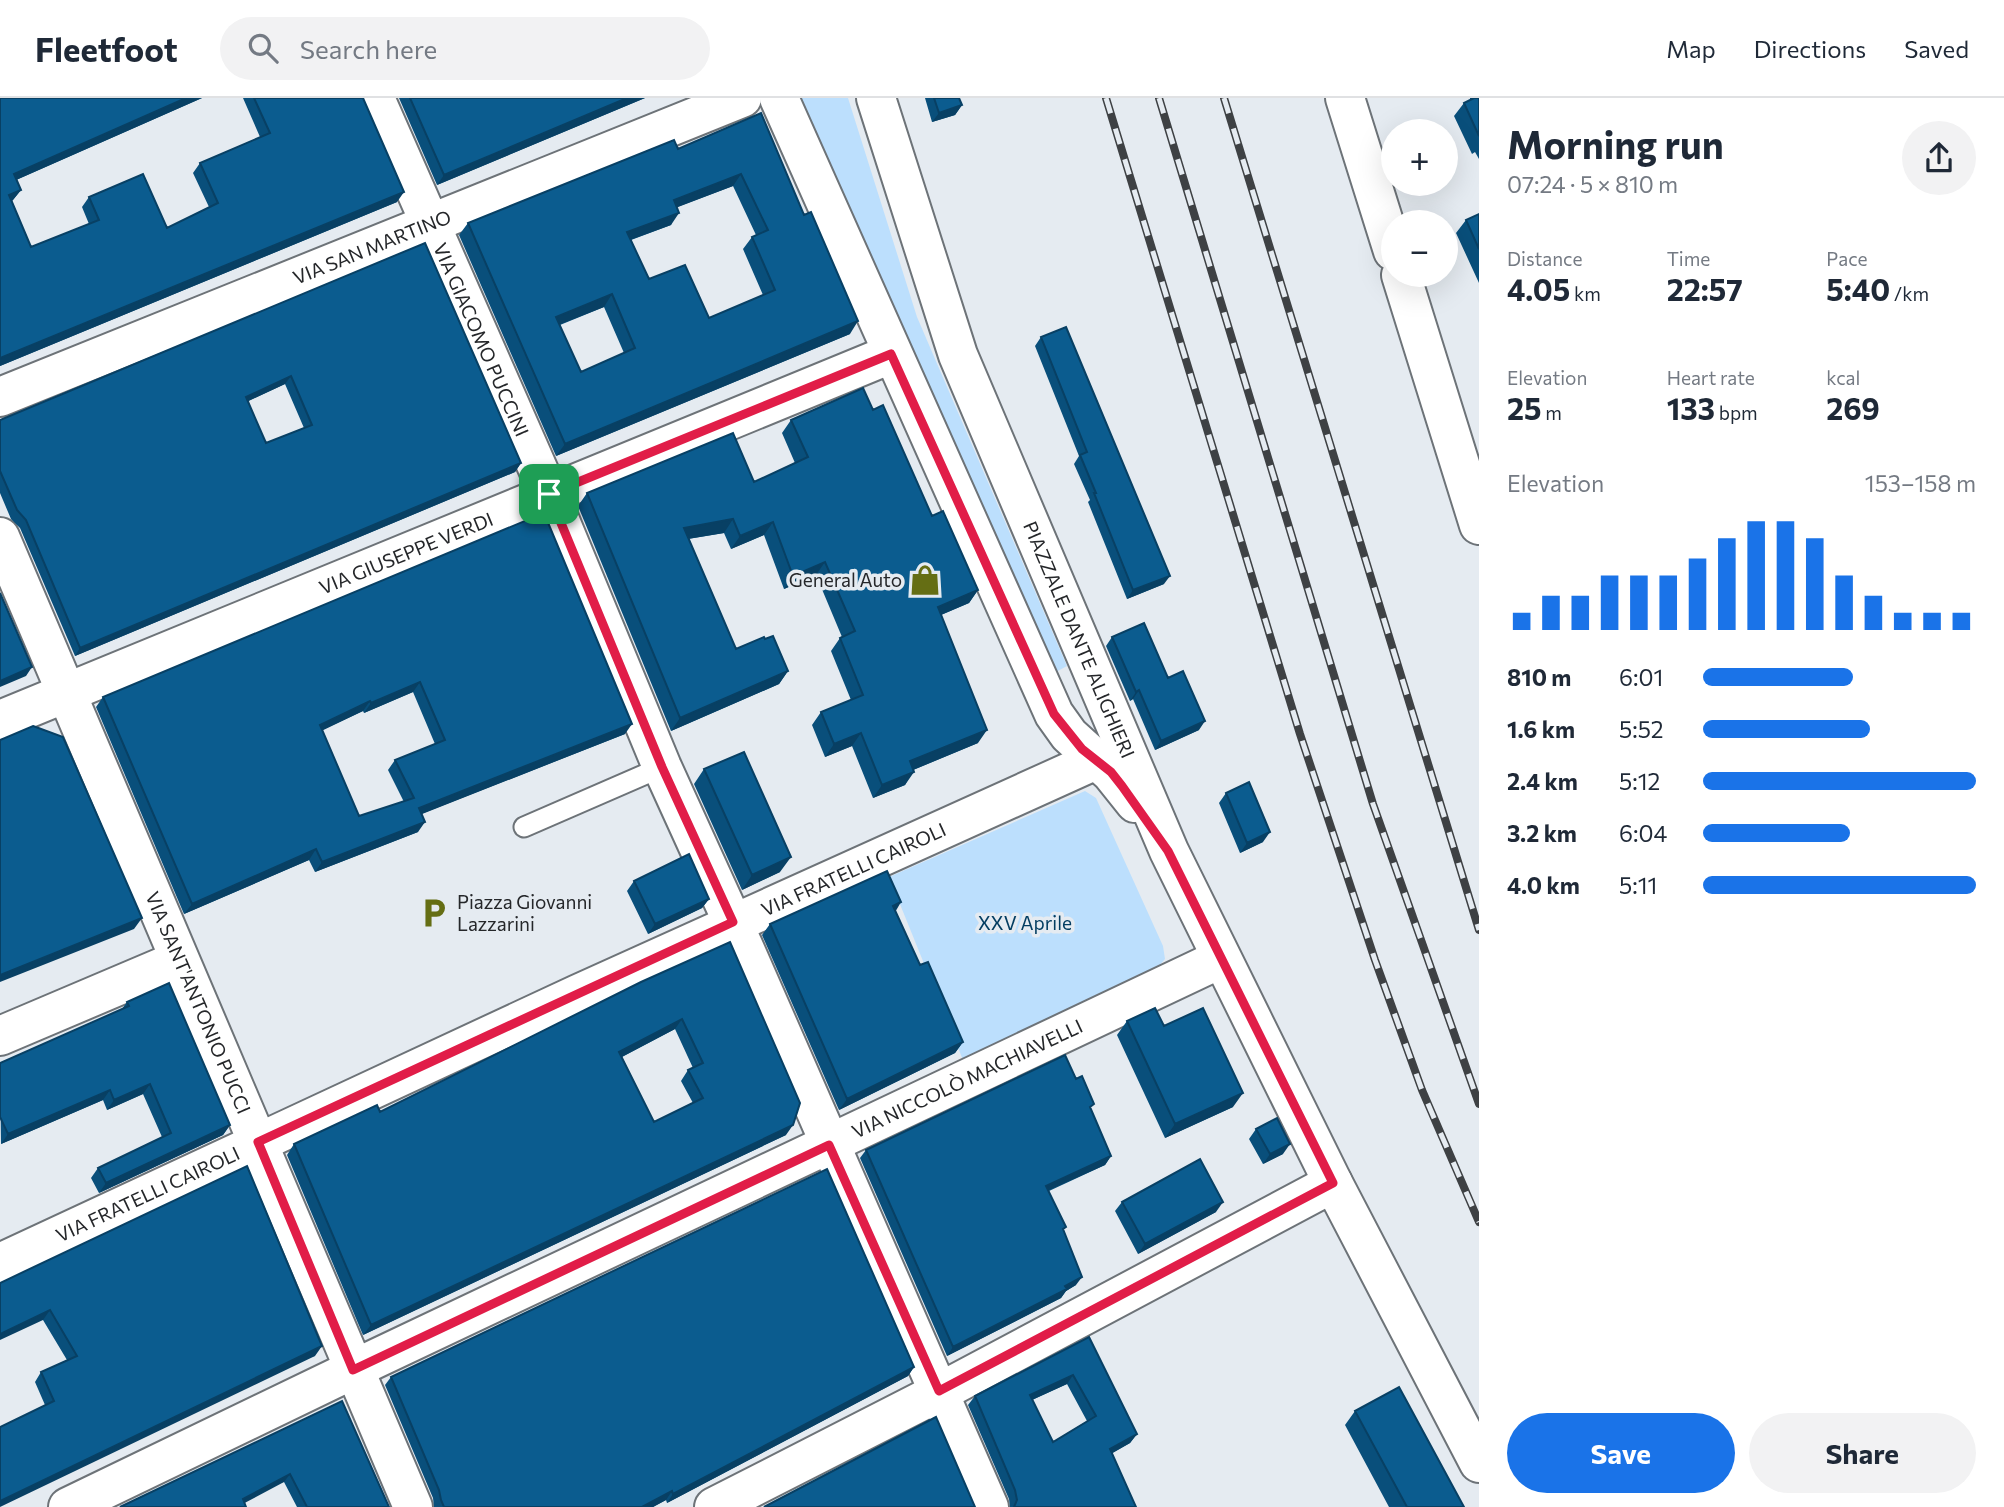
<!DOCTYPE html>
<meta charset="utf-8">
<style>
:root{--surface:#fff;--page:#f2f2f3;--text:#1f2937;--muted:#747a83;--line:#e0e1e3;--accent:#1a73e8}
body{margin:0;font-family:Commissioner,sans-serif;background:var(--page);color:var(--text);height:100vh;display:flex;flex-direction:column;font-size:26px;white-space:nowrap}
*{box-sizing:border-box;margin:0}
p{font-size:23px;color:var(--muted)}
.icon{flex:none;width:38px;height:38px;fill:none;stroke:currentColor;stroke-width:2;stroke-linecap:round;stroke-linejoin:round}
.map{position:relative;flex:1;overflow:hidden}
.sheet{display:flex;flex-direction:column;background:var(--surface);width:525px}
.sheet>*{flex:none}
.buttons{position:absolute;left:1381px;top:21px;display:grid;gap:14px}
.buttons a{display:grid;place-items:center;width:77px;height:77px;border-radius:50%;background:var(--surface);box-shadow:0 7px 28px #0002;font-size:35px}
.pin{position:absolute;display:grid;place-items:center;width:60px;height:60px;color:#fff;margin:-30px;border-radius:14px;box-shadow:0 4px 10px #0006}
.round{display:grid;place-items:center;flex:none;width:74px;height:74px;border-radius:37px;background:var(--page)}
.head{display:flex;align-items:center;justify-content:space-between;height:119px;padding:0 28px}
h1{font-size:38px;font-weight:700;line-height:52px}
.stats{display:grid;grid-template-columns:repeat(3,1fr);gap:10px;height:119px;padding:7px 28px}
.stats div{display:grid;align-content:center}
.stats b{font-size:30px;font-weight:700}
.stats small{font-size:19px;font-weight:400}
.stats p{font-size:19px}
.chart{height:196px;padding:14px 28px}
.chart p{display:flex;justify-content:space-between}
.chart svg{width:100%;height:126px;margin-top:7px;stroke:var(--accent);stroke-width:6}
.action{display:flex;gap:14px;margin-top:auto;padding:14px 28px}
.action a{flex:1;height:80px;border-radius:42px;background:var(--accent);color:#fff;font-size:28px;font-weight:700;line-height:80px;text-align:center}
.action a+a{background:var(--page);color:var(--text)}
ul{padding:0 28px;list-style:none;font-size:23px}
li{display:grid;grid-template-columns:112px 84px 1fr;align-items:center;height:52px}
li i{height:18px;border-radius:9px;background:var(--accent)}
header{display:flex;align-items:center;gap:42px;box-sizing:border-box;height:98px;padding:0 35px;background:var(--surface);border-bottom:2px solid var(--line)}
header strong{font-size:33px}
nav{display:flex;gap:38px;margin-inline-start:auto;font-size:24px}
.search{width:490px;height:63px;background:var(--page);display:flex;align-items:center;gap:18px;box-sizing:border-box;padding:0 24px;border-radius:38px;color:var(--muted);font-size:26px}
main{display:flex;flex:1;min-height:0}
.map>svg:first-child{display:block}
.green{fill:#bcdffd}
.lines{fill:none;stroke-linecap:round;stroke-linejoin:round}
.lane-casing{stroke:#6d7378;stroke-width:23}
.street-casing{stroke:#6d7378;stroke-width:42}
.secondary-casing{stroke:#6d7378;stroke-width:42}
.lane{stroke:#fff;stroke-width:19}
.street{stroke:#fff;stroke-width:38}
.secondary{stroke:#fff;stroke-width:38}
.rail-casing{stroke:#3e4144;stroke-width:8}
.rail{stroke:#e5ebf1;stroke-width:5;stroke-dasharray:16;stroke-linecap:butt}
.wall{fill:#094f7b;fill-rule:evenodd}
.shaded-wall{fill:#084064}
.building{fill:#0b5c8f;stroke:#084064;stroke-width:2;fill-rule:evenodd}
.route-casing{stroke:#fff;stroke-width:14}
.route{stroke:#e11d48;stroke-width:9}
.labels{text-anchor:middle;stroke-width:7;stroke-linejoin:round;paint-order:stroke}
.street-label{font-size:19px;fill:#25272a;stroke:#e5ebf1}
.poi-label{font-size:19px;fill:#25272a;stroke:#e5ebf1;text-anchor:end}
.park-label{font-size:19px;fill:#033d61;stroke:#e5ebf1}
</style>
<header>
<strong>Fleetfoot</strong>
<div class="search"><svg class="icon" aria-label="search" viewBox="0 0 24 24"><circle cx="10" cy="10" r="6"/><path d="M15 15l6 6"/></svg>Search here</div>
<nav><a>Map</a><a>Directions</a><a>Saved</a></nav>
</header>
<main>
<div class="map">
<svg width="1479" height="1409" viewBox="0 0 1479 1409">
<rect width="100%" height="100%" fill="#e5ebf1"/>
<path class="green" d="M 792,0 L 848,0 L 917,219 L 1067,568 L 1054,575 Z
M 1085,693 L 1096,700 L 1163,848 L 1165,861 L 1158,869 L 963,962 L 889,779 Z"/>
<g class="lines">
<defs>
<path id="lane" d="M 524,729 L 662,669"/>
<g id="street">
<path id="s1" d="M 375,0 L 549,396 L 662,669 L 743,847 L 989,1409"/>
<path d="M 1345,0 L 1393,153"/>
<path d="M 1401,177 L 1479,427"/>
<path id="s2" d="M 0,299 L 742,0"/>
<path id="s3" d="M 0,439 L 413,1409"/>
<path id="s4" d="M 0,622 L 891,256"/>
<path d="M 0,938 L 179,862"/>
<path id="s5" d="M 0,1165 L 578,896 L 1096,662"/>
<path id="s6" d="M 68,1409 L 375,1261 L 1220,861"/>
<path d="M 714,1409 L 957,1285 L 1333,1085"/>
</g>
<g id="secondary">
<path d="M 779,0 L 1054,616 L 1069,637 L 1111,675 L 1135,705"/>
<path id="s7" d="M 876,0 L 958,257 L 1169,753 L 1333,1085 L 1479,1365"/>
</g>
</defs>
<use href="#lane" class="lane-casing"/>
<use href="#street" class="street-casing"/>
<use href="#secondary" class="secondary-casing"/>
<use href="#lane" class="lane"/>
<use href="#street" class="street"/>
<use href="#secondary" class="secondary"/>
<defs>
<path id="rail" d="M 1106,0 L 1300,636 L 1375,862 L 1422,992 L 1479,1124
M 1159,0 L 1373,706 L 1479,1006
M 1224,0 L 1479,832"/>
</defs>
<use href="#rail" class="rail-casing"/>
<use href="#rail" class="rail"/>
</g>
<path class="wall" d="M 0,0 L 202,0 L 16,82 L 21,92 L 12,103 L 31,149 L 89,126 L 82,109 L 89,99 L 167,130 L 209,109 L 193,75 L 200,65 L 260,39 L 243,0 L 363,0 L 397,104 L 0,268 Z
M 399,0 L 645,0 L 437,87 Z
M 925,0 L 959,0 L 962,7 L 955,17 L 932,24 Z
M 1470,0 L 1479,0 L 1479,61 L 1475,54 L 1472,56 L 1454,18 L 1464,5 L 1470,2 Z
M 761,15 L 850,236 L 556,358 L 459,137 L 468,125 L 678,51 ZM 733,88 L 756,137 L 752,139 L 743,151 L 763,197 L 709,220 L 649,181 L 631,142 L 671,127 L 677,109 ZM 604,209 L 624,255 L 581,274 L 560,227 Z
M 1479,116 L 1479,185 L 1456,135 L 1466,122 Z
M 425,145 L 521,365 L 515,374 L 75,558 L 20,430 L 11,421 L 0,395 L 0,322 ZM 285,286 L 304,330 L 266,345 L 248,303 Z
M 1041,239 L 1164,486 L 1127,501 L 1088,404 L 1090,402 L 1074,366 L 1079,358 L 1035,248 Z
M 873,312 L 932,418 L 978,492 L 969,505 L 941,517 L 978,645 L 913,672 L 905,687 L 873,700 L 852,648 L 825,659 L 812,627 L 821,614 L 851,602 L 831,553 L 840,540 L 842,539 L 816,477 L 784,491 L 764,437 L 731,451 L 724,435 L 688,441 L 736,551 L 788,573 L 779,586 L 671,633 L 578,408 L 587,395 L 754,384 L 795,365 L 782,335 L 791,322 Z
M 544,415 L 625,636 L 421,716 L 418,734 L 315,774 L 309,762 L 184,816 L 96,609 L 103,599 ZM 413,594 L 435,646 L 395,662 L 388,672 L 404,704 L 359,718 L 322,632 L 363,613 L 364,615 Z
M 1112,539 L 1168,580 L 1199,632 L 1155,652 L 1133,601 L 1130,603 L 1106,548 Z
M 704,671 L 780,774 L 742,792 L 694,686 Z
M 1226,695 L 1263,744 L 1240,755 L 1219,705 Z
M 634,783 L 709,801 L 702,810 L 648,836 L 627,793 Z
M 895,813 L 920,867 L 963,944 L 955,955 L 839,1012 L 762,837 L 770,826 Z
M 730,844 L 786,1037 L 363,1237 L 287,1057 L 294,1046 L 380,1014 ZM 675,931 L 693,970 L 688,972 L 681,983 L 693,1005 L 654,1024 L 622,959 Z
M 127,904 L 230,1027 L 223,1037 L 99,1095 L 91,1080 L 98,1070 L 162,1039 L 143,996 L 107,1012 L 103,1002 L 1,1046 L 0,965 L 122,911 Z
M 1127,923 L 1233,1009 L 1165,1040 L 1117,937 Z
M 1091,1011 L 1111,1058 L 1105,1067 L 1049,1093 L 1064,1133 L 1076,1187 L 1066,1193 L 1061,1200 L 947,1258 L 860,1060 L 866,1052 Z
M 1256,1031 L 1283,1056 L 1263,1066 L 1249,1041 Z
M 1122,1104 L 1216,1114 L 1138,1156 L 1115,1113 Z
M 0,1185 L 315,1258 L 45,1307 L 35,1284 L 41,1274 L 67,1262 L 43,1222 Z
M 1089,1239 L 1137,1336 L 1130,1345 L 1112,1355 L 1136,1409 L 1010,1409 L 1009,1401 L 968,1307 L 975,1298 ZM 1067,1286 L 1087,1323 L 1053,1344 L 1032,1302 Z
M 914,1269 L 908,1278 L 667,1405 L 666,1402 L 653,1409 L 434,1409 L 433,1400 L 385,1287 L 391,1279 Z
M 342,1303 L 389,1409 L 297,1409 L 284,1384 L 120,1409 Z
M 1355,1313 L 1464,1409 L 1389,1409 L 1345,1327 Z"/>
<path class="shaded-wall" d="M 186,0 L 202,0 L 7,86 L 14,76 Z
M 627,0 L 645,0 L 437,87 L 444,77 Z
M 962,7 L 955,17 L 932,24 L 939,15 Z
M 741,76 L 733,88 L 665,114 L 674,102 Z
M 21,92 L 13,102 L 2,107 L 9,97 Z
M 404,94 L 397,104 L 0,268 L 0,260 Z
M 679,115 L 671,127 L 619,146 L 627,134 Z
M 612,196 L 604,209 L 548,231 L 556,219 Z
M 858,223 L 850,236 L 556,358 L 565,346 Z
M 291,278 L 285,286 L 240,307 L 246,299 Z
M 521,365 L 515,374 L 75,558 L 80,550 Z
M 733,421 L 724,435 L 675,443 L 684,430 Z
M 773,424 L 764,437 L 731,451 L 740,438 Z
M 825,464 L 816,477 L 784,491 L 793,478 Z
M 1170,478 L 1164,486 L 1127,501 L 1133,492 Z
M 978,492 L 969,505 L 929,522 L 938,509 Z
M 32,569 L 26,578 L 0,589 L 0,583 Z
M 788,573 L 779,586 L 671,633 L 680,620 Z
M 420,584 L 413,594 L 364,615 L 371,605 Z
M 1139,592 L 1133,601 L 1130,603 L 1136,594 Z
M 370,603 L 363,613 L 313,637 L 320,627 Z
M 1205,623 L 1199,632 L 1155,652 L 1161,643 Z
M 632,626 L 625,636 L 412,720 L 419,710 Z
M 987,632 L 978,645 L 901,677 L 910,663 Z
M 861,635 L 852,648 L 825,659 L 834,646 Z
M 914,674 L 905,687 L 873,700 L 882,687 Z
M 425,724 L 418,734 L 315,774 L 322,764 Z
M 1270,734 L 1263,744 L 1240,755 L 1247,745 Z
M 316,751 L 309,762 L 184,816 L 192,806 Z
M 791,759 L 780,774 L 742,792 L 752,777 Z
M 709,801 L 702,810 L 648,836 L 655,826 Z
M 901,804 L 894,816 L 893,808 Z
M 142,820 L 134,831 L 0,884 L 0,877 Z
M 682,921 L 675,931 L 612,964 L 619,954 Z
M 963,944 L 955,955 L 839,1012 L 847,1001 Z
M 150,986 L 143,996 L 107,1012 L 114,1002 Z
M 110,992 L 103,1002 L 1,1046 L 8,1036 Z
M 1243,995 L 1233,1009 L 1165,1040 L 1175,1026 Z
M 230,1027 L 223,1037 L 99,1095 L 106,1085 Z
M 793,1027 L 786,1037 L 363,1237 L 371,1227 Z
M 1290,1046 L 1283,1056 L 1263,1066 L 1270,1056 Z
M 1111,1058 L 1105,1067 L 1040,1096 L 1046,1088 Z
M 1223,1104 L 1216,1114 L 1138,1156 L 1145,1146 Z
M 1082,1179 L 1076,1187 L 1066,1193 L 1061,1200 L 947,1258 L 953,1249 Z
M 50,1212 L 43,1222 L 0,1242 L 0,1236 Z
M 322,1248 L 315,1258 L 0,1409 L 0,1403 Z
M 914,1269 L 908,1278 L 667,1405 L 673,1396 Z
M 1073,1277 L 1067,1286 L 1023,1306 L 1030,1297 Z
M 1137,1336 L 1130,1345 L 1104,1360 L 1110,1351 Z
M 290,1376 L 284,1384 L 237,1409 L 243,1401 Z
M 672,1393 L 666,1402 L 653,1409 L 642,1409 Z"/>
<path class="building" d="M 0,0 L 186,0 L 14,76 L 21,92 L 9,97 L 31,149 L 99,122 L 89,99 L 143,76 L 167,130 L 218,105 L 200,65 L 270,35 L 254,0 L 363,0 L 404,94 L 0,260 Z
M 410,0 L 627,0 L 444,77 Z
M 934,0 L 959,0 L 962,7 L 939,15 Z
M 1474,0 L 1479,0 L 1479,38 L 1464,5 Z
M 761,15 L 804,117 L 811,114 L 858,223 L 565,346 L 468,125 L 674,42 L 678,51 ZM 741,76 L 768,132 L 752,139 L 775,192 L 709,220 L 685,167 L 649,181 L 627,134 L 679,115 L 674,102 ZM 612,196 L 635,250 L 581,274 L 556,219 Z
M 1479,116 L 1479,151 L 1466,122 Z
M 425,145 L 521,365 L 80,550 L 26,422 L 17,412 L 0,373 L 0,322 ZM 291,278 L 312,327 L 266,345 L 246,299 Z
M 1066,229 L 1170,478 L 1133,492 L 1094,395 L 1096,395 L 1080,357 L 1087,354 L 1041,239 Z
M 863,290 L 873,312 L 883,307 L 932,418 L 943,413 L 978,492 L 938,509 L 987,632 L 910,663 L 914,674 L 882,687 L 861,635 L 834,646 L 821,614 L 863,597 L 840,540 L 855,533 L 825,464 L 793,478 L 773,424 L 740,438 L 733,421 L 684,430 L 736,551 L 764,539 L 765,541 L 773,538 L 788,573 L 680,620 L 587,395 L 733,335 L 754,384 L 808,359 L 791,322 Z
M 544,415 L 632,626 L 419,710 L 425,724 L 322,764 L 316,751 L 192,806 L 103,599 ZM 420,584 L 445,642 L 395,662 L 414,700 L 359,718 L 320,627 L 370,603 L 371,605 Z
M 0,495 L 32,569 L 0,583 Z
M 1144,525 L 1168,580 L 1183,573 L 1205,623 L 1161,643 L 1139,592 L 1136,594 L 1112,539 Z
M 33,628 L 63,639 L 142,820 L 0,877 L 0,642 Z
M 744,654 L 791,759 L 752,777 L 704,671 Z
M 1249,684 L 1270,734 L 1247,745 L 1226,695 Z
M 689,756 L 709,801 L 655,826 L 634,783 Z
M 887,773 L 901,804 L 893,808 L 920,867 L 928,864 L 963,944 L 847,1001 L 770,826 Z
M 730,844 L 800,1005 L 793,1027 L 371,1227 L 294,1046 L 377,1007 L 380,1014 L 641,884 ZM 682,921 L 703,965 L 688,972 L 703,1000 L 654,1024 L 619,954 Z
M 169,885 L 230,1027 L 106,1085 L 98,1070 L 171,1035 L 150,986 L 114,1002 L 110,992 L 8,1036 L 0,1019 L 0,965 L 129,908 L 127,904 Z
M 1155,910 L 1164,928 L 1203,910 L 1243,995 L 1175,1026 L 1127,923 Z
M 1065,957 L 1076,981 L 1082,978 L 1094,1006 L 1090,1009 L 1111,1058 L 1046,1088 L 1066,1129 L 1063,1131 L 1082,1179 L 1065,1188 L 1067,1191 L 953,1249 L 866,1052 Z
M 1277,1020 L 1290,1046 L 1270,1056 L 1256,1031 Z
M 1200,1061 L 1223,1104 L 1145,1146 L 1122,1104 Z
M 247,1068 L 322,1248 L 0,1403 L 0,1329 L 54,1303 L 41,1274 L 77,1258 L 50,1212 L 0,1236 L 0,1185 Z
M 827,1071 L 914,1269 L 673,1396 L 672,1393 L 642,1409 L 444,1409 L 441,1402 L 439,1392 L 391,1279 Z
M 1089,1239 L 1137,1336 L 1110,1351 L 1136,1409 L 1014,1409 L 1017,1402 L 1015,1392 L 975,1298 ZM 1073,1277 L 1096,1318 L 1053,1344 L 1030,1297 Z
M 1399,1289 L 1464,1409 L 1407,1409 L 1355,1313 Z
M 342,1303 L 389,1409 L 307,1409 L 290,1376 L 243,1401 L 246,1409 L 120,1409 Z
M 936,1319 L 975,1409 L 764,1409 Z"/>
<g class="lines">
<defs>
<path id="route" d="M 891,256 L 1054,616 L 1082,651 L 1111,674 L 1122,688 L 1168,753 L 1333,1085 L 939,1293 L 829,1047 L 353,1272 L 258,1044 L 733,824 L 662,669 L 549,396 Z"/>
</defs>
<use href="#route" class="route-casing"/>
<use href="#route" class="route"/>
</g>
<defs>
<symbol id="shop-bare" viewBox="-9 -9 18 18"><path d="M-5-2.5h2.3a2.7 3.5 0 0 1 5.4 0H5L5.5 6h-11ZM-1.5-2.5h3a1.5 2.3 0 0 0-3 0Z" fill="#656e14" stroke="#e5ebf1" stroke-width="2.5" paint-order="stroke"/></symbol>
<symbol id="parking-bare" viewBox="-9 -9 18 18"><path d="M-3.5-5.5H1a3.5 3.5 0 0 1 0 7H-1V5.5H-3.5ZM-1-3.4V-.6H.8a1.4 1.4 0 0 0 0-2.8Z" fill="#656e14" stroke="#e5ebf1" stroke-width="2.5" paint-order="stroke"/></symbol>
</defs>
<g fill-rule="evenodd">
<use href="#shop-bare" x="903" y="460" width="44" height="44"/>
<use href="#parking-bare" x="412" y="793" width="44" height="44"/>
</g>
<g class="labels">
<g class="street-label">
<text dy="7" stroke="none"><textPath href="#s2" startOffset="401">VIA SAN MARTINO</textPath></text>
<text dy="7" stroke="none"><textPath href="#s1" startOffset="264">VIA GIACOMO PUCCINI</textPath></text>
<text dy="7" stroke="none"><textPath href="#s4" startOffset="439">VIA GIUSEPPE VERDI</textPath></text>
<text dy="7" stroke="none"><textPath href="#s7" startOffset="579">PIAZZALE DANTE ALIGHIERI</textPath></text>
<text dy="7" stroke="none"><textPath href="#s5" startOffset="940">VIA FRATELLI CAIROLI</textPath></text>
<text dy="7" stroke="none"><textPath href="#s3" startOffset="506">VIA SANT'ANTONIO PUCCI</textPath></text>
<text dy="7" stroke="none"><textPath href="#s6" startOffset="996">VIA NICCOLÒ MACHIAVELLI</textPath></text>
<text dy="7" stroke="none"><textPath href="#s5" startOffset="163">VIA FRATELLI CAIROLI</textPath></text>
</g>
<g class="poi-label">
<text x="902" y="489">General Auto</text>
<text x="457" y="811" text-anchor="start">Piazza Giovanni<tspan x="457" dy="22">Lazzarini</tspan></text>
</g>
<g class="park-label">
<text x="1025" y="832">XXV Aprile</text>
</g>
</g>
</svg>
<div class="buttons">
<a>+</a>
<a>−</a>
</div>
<div class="pin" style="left:549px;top:396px;background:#1e9e55"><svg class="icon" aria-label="arrive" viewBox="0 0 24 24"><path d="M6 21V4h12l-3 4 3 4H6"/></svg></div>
</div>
<section class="sheet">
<div class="head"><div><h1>Morning run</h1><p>07:24 · 5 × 810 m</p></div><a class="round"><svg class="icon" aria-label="share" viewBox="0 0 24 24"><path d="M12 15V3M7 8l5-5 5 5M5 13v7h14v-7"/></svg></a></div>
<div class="stats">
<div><p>Distance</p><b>4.05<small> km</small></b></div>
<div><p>Time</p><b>22:57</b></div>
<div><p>Pace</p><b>5:40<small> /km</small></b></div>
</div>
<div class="stats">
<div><p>Elevation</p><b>25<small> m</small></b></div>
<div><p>Heart rate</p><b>133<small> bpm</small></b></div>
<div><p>kcal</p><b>269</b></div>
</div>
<div class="chart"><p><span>Elevation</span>153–158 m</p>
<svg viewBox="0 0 160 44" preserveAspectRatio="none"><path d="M5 44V38M15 44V32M25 44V32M35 44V25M45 44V25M55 44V25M65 44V19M75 44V12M85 44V6M95 44V6M105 44V12M115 44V25M125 44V32M135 44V38M145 44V38M155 44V38"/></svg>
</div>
<ul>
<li><b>810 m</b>6:01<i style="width:55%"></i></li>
<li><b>1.6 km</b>5:52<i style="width:61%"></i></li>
<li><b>2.4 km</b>5:12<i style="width:100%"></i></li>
<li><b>3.2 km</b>6:04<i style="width:54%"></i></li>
<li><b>4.0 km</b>5:11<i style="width:100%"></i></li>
</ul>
<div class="action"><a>Save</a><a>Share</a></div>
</section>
</main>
